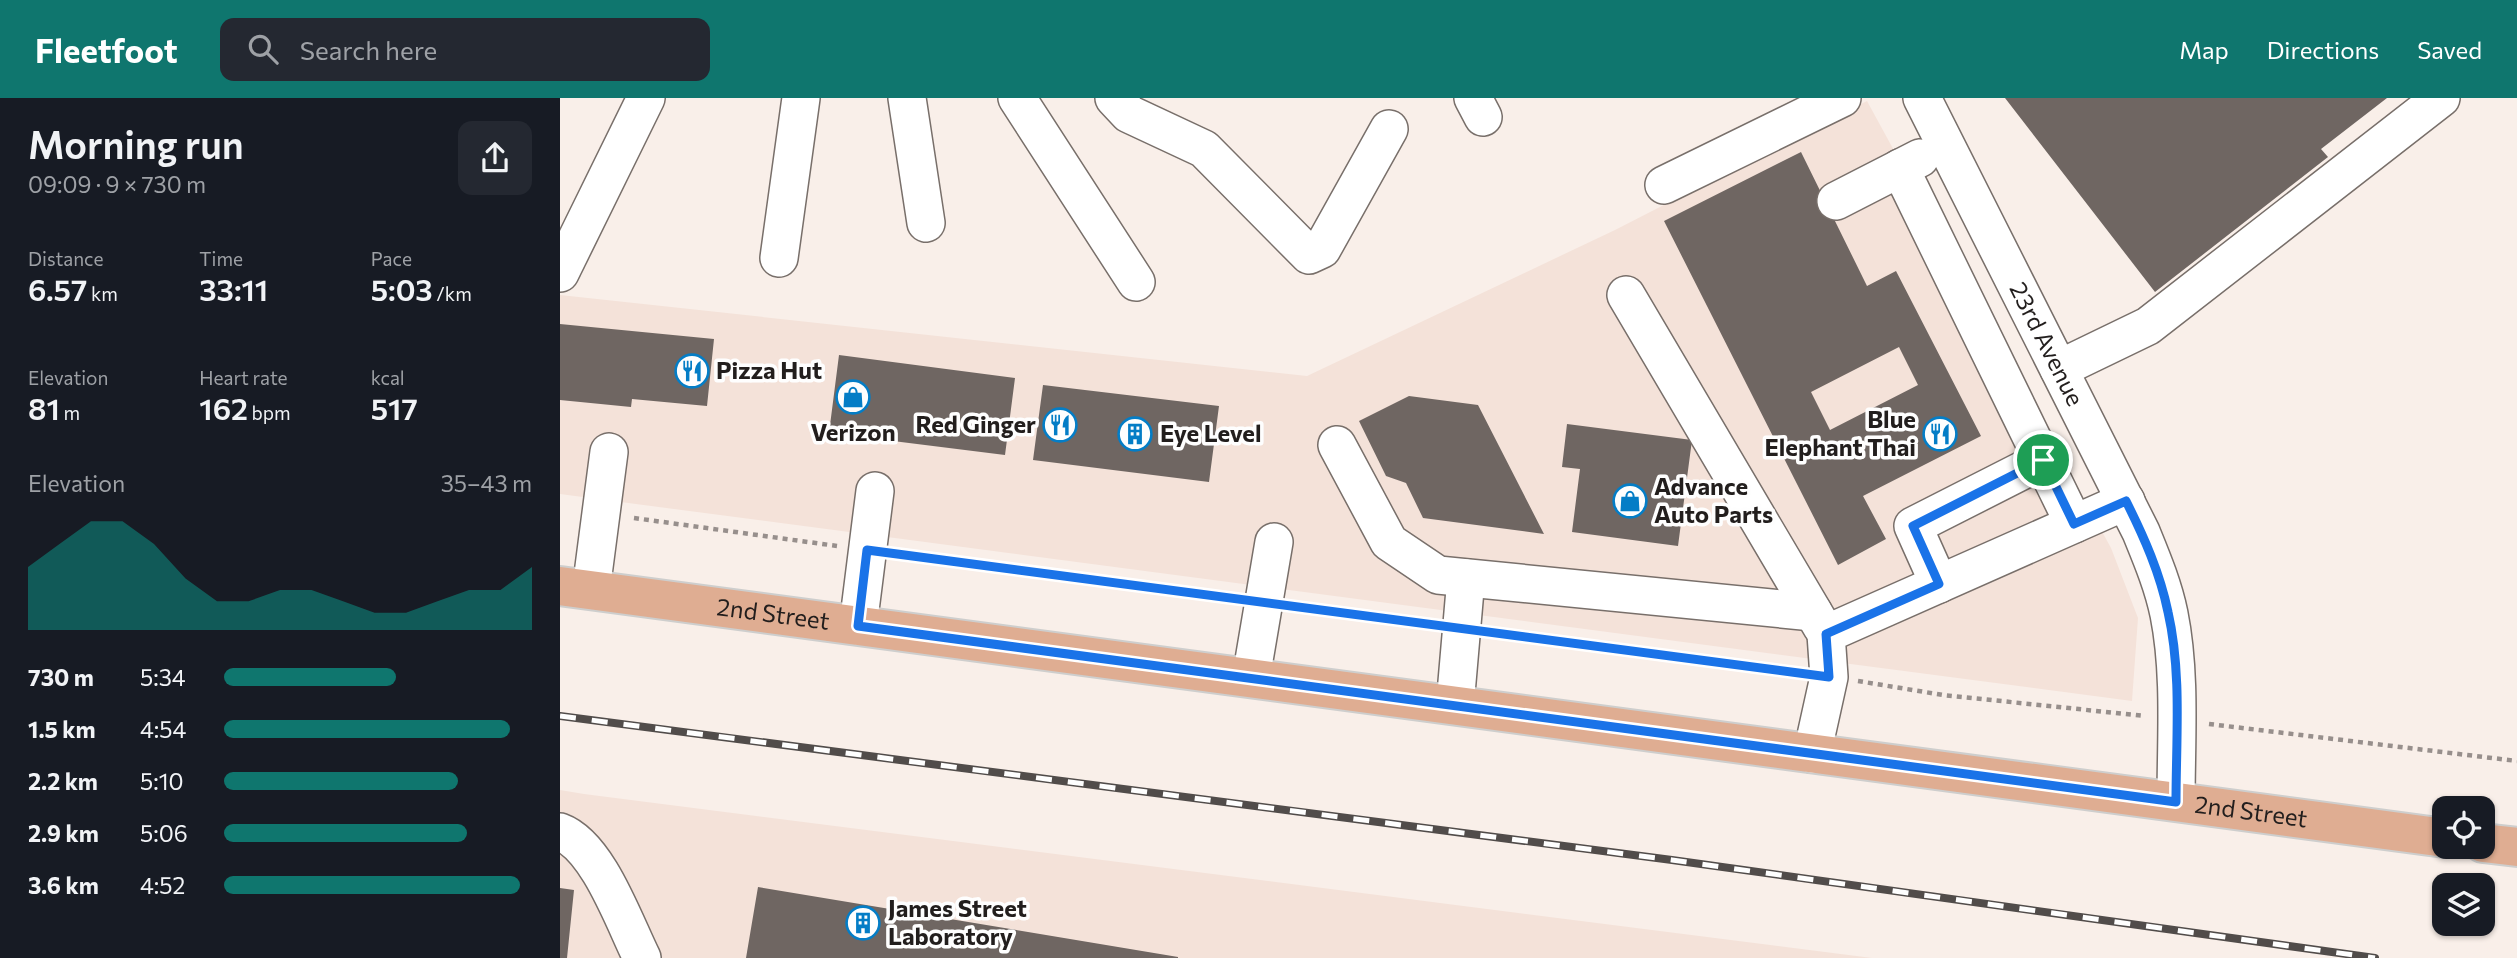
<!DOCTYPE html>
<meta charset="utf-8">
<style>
:root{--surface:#171b24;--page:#242831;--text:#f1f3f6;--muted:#9ea1a6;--accent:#0f766e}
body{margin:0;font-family:Commissioner,sans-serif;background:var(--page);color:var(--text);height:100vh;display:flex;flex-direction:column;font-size:26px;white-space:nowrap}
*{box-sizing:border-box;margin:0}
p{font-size:23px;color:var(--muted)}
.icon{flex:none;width:38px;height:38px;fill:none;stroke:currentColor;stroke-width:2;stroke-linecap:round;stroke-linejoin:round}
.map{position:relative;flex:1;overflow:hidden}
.details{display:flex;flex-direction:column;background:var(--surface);width:560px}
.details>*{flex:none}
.buttons{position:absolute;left:1872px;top:698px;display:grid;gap:14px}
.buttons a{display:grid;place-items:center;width:63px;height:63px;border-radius:14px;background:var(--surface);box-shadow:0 2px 5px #0004;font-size:35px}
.pin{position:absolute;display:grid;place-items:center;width:60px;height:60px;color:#fff;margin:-30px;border:4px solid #fff;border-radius:50%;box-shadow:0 2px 7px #0007}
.round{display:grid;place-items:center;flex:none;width:74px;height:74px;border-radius:14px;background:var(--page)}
.overview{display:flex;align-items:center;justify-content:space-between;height:119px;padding:0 28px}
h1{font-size:38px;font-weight:600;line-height:52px}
.stats{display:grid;grid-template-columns:repeat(3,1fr);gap:10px;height:119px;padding:7px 28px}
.stats div{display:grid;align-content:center}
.stats b{font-size:30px;font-weight:600}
.stats small{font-size:19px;font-weight:400}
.stats p{font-size:19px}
.chart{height:196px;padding:14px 28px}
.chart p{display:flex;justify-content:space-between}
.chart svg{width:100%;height:126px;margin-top:7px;fill:var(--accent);opacity:.7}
ul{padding:0 28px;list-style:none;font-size:23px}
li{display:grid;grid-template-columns:112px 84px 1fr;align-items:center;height:52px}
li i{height:18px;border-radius:9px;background:var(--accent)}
header{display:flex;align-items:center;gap:42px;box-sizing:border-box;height:98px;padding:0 35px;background:var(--accent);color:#fff}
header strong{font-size:33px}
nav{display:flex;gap:38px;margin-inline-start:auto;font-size:24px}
.search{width:490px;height:63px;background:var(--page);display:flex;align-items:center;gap:18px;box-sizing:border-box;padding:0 24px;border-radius:14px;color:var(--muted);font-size:26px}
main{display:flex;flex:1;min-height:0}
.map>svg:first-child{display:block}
.built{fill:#f4e2d9}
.building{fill:#6f6662;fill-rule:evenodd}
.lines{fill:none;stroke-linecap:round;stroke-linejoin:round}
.minor-casing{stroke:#786f6a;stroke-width:40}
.major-casing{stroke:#cececd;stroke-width:42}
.path{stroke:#978f8c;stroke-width:4.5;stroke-dasharray:5 5;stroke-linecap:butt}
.minor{stroke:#fff;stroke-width:37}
.major{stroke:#dfad92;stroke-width:38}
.rail-casing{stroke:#514c4a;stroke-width:8}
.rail{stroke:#fefefe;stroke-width:5;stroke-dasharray:16;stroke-linecap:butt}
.route-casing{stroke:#fff;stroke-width:14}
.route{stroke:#1a73e8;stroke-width:9}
.labels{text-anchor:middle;stroke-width:7;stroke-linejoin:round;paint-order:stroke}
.street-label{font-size:24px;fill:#221e1d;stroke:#fefefe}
.poi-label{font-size:24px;font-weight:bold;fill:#221e1d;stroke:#fefefe;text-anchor:start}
</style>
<header>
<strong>Fleetfoot</strong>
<div class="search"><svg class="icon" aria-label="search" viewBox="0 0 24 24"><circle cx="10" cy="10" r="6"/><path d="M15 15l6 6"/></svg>Search here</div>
<nav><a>Map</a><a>Directions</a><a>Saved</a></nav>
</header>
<main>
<section class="details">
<div class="overview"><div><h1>Morning run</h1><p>09:09 · 9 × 730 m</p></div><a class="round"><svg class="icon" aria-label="share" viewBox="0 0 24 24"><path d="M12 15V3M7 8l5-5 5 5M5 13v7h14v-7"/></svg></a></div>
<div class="stats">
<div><p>Distance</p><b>6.57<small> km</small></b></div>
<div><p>Time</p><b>33:11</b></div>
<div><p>Pace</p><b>5:03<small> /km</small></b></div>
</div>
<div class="stats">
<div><p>Elevation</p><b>81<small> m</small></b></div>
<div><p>Heart rate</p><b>162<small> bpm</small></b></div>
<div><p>kcal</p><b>517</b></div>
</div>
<div class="chart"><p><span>Elevation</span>35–43 m</p>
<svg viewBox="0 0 160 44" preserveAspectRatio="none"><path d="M0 44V22L10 14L20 6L30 6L40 14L50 26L60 34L70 34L80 30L90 30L100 34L110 38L120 38L130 34L140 30L150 30L160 22V44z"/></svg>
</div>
<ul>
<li><b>730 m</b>5:34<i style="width:56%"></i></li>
<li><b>1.5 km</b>4:54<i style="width:93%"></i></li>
<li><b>2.2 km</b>5:10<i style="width:76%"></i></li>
<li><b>2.9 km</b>5:06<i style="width:79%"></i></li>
<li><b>3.6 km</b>4:52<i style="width:96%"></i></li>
</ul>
</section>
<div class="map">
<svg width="1957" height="860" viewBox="0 0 1957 860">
<rect width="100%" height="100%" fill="#f9efe9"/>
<path class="built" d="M 1307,3 L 1551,450 L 1578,520 L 1572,603 L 0,396 L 0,197 L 747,278 L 1055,132 Z
M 0,692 L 24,696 L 1312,860 L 0,860 Z"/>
<path class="building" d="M 1445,0 L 1827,0 L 1761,51 L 1768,59 L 1595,194 Z
M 1241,54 L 1307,188 L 1336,173 L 1421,338 L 1303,398 L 1326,441 L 1278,467 L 1104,123 ZM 1339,249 L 1358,287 L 1270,332 L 1251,294 Z
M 0,226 L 154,241 L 147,308 L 72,301 L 71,309 L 0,302 Z
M 279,257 L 455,280 L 445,357 L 269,335 Z
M 483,287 L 659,308 L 649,384 L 473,362 Z
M 849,298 L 918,307 L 984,436 L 863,420 L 846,385 L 826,378 L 799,323 Z
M 1007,326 L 1132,342 L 1118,448 L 1012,434 L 1020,371 L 1002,369 Z
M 198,789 L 618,859 L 618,860 L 186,860 Z
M 0,790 L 14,792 L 7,860 L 0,860 Z"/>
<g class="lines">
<defs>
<g id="minor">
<path d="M 347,0 L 366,125"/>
<path d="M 457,0 L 576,184"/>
<path d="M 554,0 L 569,16 L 644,51 L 749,157 L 762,151 L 829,31"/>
<path d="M 913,0 L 923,19"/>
<path id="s1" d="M 1362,0 L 1581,434 C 1592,461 1603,487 1609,516 C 1621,576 1616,642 1616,704"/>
<path d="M 1340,70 L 1514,426"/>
<path d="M 1104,87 L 1282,0"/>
<path d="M 1276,103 L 1360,60"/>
<path d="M 219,160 L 241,0"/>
<path d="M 0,175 L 86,0"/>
<path d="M 1066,197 L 1262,529"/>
<path d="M 1499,271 L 1588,228 L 1881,0"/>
<path d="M 777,347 L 829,444 L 878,477 L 1253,514"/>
<path d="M 1379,486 L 1353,428 L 1483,362"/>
<path d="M 31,492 L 49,354"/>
<path d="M 298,528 L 315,393"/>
<path d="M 691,580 L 714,444"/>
<path d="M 895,607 L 906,480"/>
<path d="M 1252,656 L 1269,579 L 1266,536 L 1566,403"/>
<path d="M 0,734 C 38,748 64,824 82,860"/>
</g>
<g id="major">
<path id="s2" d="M 0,488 L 1885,740"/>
<path d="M 1923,745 L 1957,749"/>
</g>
</defs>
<use href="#minor" class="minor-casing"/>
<use href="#major" class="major-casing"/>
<path class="path" d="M 74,420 L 277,448
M 337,456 L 672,501
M 736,510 L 870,528
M 934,537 L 1238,575
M 1298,583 L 1383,597 L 1585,618
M 1649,626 L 1957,663"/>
<use href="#minor" class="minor"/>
<use href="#major" class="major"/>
<defs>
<path id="rail" d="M 0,618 L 1112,762 L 1815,860"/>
</defs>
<use href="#rail" class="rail-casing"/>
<use href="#rail" class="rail"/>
</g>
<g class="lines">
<defs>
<path id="route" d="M 1483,362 L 1514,426 L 1566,403 C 1584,439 1600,475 1608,514 C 1622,575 1616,642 1616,704 L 298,528 L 307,452 L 1269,579 L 1266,536 L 1379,486 L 1353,428 Z"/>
</defs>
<use href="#route" class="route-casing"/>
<use href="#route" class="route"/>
</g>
<defs>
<symbol id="restaurant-ring" viewBox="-11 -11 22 22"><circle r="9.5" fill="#fefefe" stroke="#047dc6" stroke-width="1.5"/><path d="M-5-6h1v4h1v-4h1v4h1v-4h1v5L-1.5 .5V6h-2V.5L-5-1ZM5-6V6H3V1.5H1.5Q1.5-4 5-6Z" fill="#047dc6"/></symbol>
<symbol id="shop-ring" viewBox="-11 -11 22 22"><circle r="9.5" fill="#fefefe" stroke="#047dc6" stroke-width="1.5"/><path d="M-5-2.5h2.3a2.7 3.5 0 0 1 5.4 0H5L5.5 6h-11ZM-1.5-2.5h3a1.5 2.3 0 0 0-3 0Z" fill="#047dc6"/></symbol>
<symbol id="building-ring" viewBox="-11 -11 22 22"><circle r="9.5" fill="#fefefe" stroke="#047dc6" stroke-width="1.5"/><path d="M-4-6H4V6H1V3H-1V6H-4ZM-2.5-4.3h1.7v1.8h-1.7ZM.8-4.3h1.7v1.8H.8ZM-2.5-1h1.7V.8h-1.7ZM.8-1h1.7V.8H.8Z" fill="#047dc6"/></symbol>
</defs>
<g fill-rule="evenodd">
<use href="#restaurant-ring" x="113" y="254" width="38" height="38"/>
<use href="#shop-ring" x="274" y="280" width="38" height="38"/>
<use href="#restaurant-ring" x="481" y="308" width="38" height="38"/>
<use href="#building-ring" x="556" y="317" width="38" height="38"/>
<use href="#restaurant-ring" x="1361" y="317" width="38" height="38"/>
<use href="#shop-ring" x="1051" y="384" width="38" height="38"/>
<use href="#building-ring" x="284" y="806" width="38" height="38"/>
</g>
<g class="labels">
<g class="street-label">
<text dy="8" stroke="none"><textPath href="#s1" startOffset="276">23rd Avenue</textPath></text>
<text dy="8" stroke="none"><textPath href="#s2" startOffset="215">2nd Street</textPath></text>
<text dy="8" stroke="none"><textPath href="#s2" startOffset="1706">2nd Street</textPath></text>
</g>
<g class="poi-label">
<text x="156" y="281">Pizza Hut</text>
<text x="1356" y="330" text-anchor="end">Blue<tspan x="1356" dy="28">Elephant Thai</tspan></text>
<text x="476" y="335" text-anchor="end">Red Ginger</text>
<text x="293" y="343" text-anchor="middle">Verizon</text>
<text x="600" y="344">Eye Level</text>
<text x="1094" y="397">Advance<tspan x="1094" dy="28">Auto Parts</tspan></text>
<text x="328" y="819">James Street<tspan x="328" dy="28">Laboratory</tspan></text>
</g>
</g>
</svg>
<div class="buttons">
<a><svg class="icon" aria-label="locate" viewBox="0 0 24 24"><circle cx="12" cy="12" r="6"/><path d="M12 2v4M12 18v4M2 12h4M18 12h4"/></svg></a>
<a><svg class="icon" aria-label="layers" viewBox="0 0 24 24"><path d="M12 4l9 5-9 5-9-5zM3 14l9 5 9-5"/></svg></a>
</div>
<div class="pin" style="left:1483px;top:362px;background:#1e9e55"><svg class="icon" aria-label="arrive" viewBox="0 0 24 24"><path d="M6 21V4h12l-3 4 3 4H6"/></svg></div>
</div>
</main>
